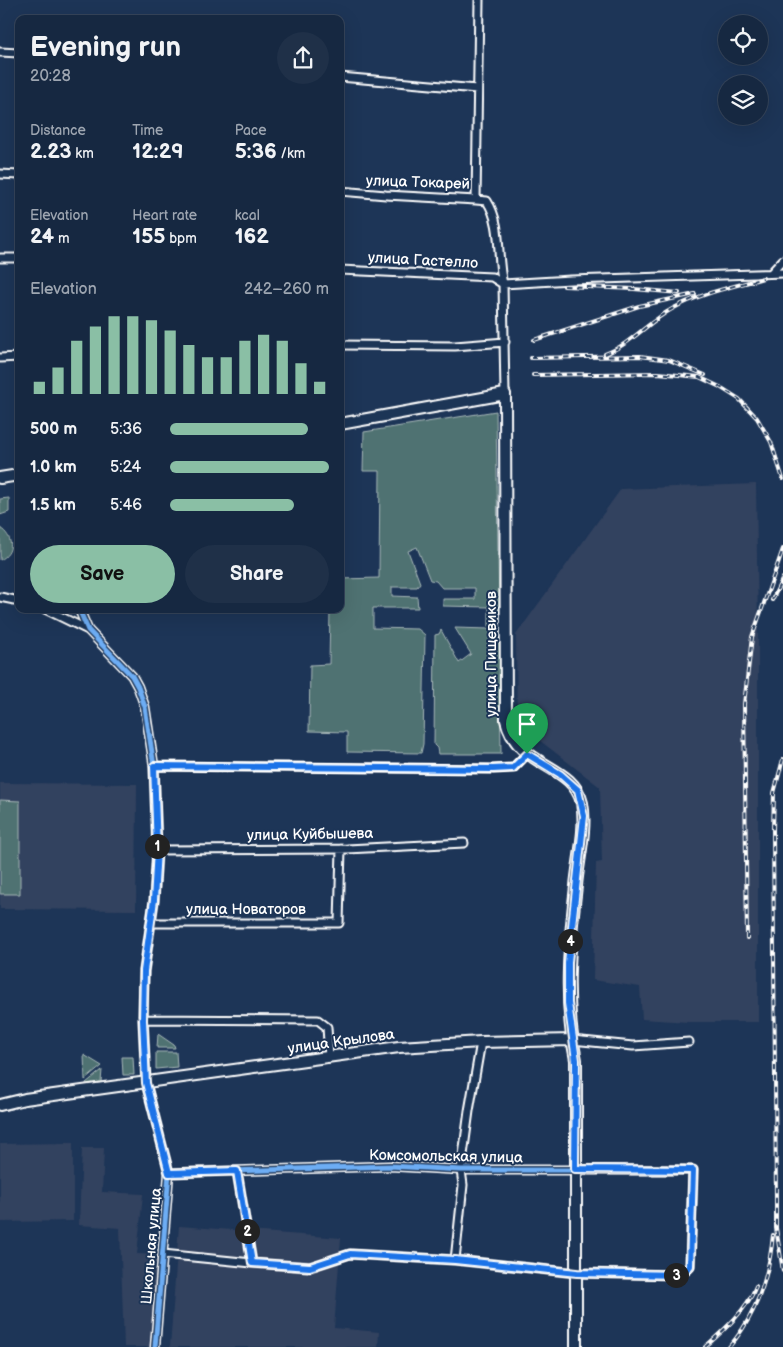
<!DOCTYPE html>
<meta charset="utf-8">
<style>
:root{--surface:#162841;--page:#1f3048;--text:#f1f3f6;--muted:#9ea6b1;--line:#35445a;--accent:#8abfa5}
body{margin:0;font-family:"Balsamiq Sans",sans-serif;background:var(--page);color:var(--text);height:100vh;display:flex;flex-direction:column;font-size:19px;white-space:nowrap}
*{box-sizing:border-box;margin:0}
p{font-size:16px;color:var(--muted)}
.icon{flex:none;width:28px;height:28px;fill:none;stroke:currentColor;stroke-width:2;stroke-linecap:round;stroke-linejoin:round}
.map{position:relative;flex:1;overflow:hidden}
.drawer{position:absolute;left:15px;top:15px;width:329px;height:598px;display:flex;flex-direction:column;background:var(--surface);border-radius:10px;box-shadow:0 5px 20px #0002,0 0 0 1px var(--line)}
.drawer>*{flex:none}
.controls{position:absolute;left:718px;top:15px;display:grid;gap:10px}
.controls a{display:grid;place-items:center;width:50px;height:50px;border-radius:50%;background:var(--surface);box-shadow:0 5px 20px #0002,0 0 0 1px var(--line);font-size:25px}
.pin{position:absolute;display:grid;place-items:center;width:42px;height:42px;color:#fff;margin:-51px -21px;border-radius:50% 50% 50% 0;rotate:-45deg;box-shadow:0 0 5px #0007}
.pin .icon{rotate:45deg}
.km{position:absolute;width:25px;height:25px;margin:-12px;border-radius:50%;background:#222;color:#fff;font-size:14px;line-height:25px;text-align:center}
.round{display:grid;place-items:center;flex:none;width:52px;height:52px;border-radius:26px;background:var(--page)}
.headline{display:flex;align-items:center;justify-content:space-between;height:85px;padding:0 15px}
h1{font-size:28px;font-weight:800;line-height:38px}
.figures{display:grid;grid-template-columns:repeat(3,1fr);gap:8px;height:85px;padding:5px 15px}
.figures div{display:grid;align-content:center}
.figures b{font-size:21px;font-weight:800}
.figures small{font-size:14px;font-weight:400}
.figures p{font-size:14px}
.chart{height:140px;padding:10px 15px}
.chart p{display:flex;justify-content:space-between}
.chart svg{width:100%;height:90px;margin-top:5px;stroke:var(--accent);stroke-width:6}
.button{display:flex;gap:10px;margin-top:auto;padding:10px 15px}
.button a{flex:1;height:58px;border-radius:30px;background:var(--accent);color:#111;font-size:20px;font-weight:800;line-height:58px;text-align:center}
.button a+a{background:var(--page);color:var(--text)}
ul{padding:0 15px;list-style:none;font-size:16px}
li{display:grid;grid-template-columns:80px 60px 1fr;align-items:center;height:38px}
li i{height:12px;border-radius:6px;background:var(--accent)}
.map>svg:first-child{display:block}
.built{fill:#33425f}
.green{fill:#507272;stroke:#a8b8b8}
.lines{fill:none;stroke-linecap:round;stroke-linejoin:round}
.street-casing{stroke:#fff;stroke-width:11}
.secondary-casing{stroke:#fff;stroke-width:14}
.street{stroke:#1d3557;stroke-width:7}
.secondary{stroke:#1d3557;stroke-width:10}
.rail-casing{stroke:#fff;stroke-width:4}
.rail{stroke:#1d3557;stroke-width:2;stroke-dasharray:5.5;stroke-linecap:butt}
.cycleway-casing{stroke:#1d3557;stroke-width:8}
.cycleway{stroke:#6dadf4;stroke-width:5}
.route-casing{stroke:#fff;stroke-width:10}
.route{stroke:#1a73e8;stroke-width:6}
.labels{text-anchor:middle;stroke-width:4;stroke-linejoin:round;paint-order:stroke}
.street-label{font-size:15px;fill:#fff;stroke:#1d3557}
</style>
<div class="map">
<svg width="783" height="1347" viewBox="0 0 783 1347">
<rect width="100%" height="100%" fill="#1d3557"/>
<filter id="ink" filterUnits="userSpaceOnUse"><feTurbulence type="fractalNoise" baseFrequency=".02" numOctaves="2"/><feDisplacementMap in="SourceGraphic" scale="10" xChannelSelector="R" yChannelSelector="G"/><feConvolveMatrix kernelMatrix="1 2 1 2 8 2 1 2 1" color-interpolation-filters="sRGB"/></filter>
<g filter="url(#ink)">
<path class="built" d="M 756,484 L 758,634 L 758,1022 L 689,1022 L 642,1019 L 640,987 L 593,980 L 596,863 L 602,862 L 600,787 L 517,723 L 516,635 L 621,489 Z
M 0,783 L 137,784 L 136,910 L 0,909 Z
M 73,1143 L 73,1221 L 0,1222 L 0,1144 Z
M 82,1148 L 104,1148 L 102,1192 L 143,1194 L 137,1254 L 159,1255 L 151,1347 L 124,1347 L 120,1228 L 79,1225 Z
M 179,1226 L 341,1238 L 334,1328 L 379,1332 L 378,1347 L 170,1347 Z"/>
<path class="green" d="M 496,411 L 501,754 L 438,754 L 437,748 L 434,745 L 435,635 L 439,634 L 441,630 L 459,663 L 471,654 L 455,628 L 489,629 L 489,607 L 443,606 L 443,599 L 475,599 L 475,588 L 442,588 L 436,581 L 430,580 L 417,547 L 408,551 L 420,583 L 417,587 L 392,587 L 392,596 L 417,597 L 418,608 L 373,608 L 373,628 L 418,629 L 425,635 L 423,744 L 421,753 L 347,752 L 347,732 L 309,731 L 310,665 L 329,664 L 330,609 L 340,609 L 340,579 L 379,578 L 380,471 L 363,471 L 364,432 Z
M 9,498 L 9,512 L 0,515 L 0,499 Z
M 0,528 C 13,536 15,553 0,560 Z
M 0,800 L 20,801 L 20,894 L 0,894 Z
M 158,1034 L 174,1045 L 175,1048 L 157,1048 Z
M 156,1052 L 176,1052 L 177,1067 L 156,1069 Z
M 84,1055 L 102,1066 L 85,1080 Z
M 122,1057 L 133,1057 L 134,1075 L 123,1075 Z
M 102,1070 L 101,1082 L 86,1085 L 86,1083 Z"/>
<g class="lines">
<defs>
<path id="street" d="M 0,52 L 19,53
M 340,77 L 477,89
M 0,174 L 19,175
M 340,191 L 386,195 L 476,200 L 479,0
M 476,200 L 487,201 C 503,226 496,256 503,284 L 505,394
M 0,258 L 19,258
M 340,270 L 492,277 L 503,284
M 771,273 L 783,260
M 503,284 L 571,280 L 783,273
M 340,345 L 455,346 L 505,342
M 0,358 L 19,357
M 0,597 L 19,601
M 45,609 L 88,630
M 79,609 L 88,630 L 132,676 L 138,687 L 145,707 L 154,766 L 157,850 L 154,901 L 144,971 L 143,1019 L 146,1083 L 169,1173 L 155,1347
M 154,766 L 493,769 L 513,768 L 527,754
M 157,850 L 347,849 L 464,843
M 152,923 L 339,923 L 341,849
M 143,1019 L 318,1020 L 327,1027 L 329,1058
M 572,1040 L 633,1046 L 689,1042
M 169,1173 L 390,1166 L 461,1170 L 693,1170 L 690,1266 L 680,1275 L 577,1273 L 455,1260 L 350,1254 L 310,1267 L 252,1263 L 237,1171
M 163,1254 L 252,1263
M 455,1260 L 463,1185 L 461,1170 L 469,1111 L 481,1042"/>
<path id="secondary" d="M 340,424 L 505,394 L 506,720 C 517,768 573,763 582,803 C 587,828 578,861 576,886 C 569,946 564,1001 576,1060 L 576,1347
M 0,478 L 19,475
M 0,1105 L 25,1099 L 399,1047 L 481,1042 L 572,1040"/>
</defs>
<use href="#street" class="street-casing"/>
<use href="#secondary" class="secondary-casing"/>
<use href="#street" class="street"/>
<use href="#secondary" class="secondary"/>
<defs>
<path id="rail" d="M 564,286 L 634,289 L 679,293
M 534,340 L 639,306 L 695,294
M 605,354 C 630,345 648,322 672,309 C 700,293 733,287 763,278
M 531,358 L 640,356 L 669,360 L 705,375
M 533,375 L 658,373 L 699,377 L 720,387 L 739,399 L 757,418 L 771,442 L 783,479
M 772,600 L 783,578
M 783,759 L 774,793 L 773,830 L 776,1201 L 776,1228 L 783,1271
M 747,938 L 744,704 L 752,637 L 783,549
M 705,1347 C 724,1330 747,1310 756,1286
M 729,1347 C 756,1316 769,1276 773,1235"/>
</defs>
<use href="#rail" class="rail-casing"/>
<use href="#rail" class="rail"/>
<defs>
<path id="cycleway" d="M 79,609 L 88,630 L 132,676 L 138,687 L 145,707 L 154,766 L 157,850 L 154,901 L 144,971 L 143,1019 L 146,1083 L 169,1173 L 155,1347
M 169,1173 L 390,1166 L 461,1170 L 693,1170 L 690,1266 L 680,1275 L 577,1273 L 455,1260 L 350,1254 L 310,1267 L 252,1263 L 237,1171"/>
</defs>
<use href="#cycleway" class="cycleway-casing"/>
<use href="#cycleway" class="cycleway"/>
</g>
</g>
<g class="lines" filter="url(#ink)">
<defs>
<path id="route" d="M 527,754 L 560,774 L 578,790 L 584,816 L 568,962 L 568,1003 L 576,1060 L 575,1169 L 693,1170 L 690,1266 L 680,1275 L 577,1273 L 455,1260 L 350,1254 L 310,1267 L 252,1263 L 237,1171 L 169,1173 L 146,1083 L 143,1020 L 144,971 L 154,900 L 157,850 L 154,766 L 493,769 L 513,768 Z"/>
</defs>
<use href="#route" class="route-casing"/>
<use href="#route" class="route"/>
</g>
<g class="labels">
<g class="street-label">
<text transform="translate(418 182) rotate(2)" y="5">улица Токарей</text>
<text transform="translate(423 260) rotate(3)" y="5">улица Гастелло</text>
<text transform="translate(491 654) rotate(-90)" y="5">улица Пищевиков</text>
<text transform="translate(310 834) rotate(-1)" y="5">улица Куйбышева</text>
<text x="246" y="914">улица Новаторов</text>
<text transform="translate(341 1041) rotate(-8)" y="5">улица Крылова</text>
<text transform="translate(446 1156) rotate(1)" y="5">Комсомольская улица</text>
<text transform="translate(151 1246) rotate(-85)" y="5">Школьная улица</text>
</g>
</g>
</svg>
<div class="controls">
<a><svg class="icon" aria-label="locate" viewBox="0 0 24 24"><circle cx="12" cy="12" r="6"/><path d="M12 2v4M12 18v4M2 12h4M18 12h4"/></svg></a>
<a><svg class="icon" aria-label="layers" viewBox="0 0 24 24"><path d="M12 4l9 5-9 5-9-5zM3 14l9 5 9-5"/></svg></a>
</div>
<div class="pin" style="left:527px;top:754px;background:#1e9e55"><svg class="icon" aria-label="arrive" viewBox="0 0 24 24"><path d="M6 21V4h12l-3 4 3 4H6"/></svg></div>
<b class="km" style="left:157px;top:846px">1</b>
<b class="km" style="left:247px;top:1231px">2</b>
<b class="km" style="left:676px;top:1275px">3</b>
<b class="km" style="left:570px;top:941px">4</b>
<section class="drawer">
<div class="headline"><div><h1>Evening run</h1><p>20:28</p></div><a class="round"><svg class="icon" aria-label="share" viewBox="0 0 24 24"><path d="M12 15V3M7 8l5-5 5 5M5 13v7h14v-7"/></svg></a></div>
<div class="figures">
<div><p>Distance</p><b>2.23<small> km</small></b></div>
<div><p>Time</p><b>12:29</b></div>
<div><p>Pace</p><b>5:36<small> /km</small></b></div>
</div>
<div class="figures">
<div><p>Elevation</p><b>24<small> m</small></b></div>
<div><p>Heart rate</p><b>155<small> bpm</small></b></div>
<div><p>kcal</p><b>162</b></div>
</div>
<div class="chart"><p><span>Elevation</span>242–260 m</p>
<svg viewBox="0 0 160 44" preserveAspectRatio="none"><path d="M5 44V38M15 44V31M25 44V18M35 44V11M45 44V6M55 44V6M65 44V8M75 44V13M85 44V20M95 44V26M105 44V26M115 44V18M125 44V15M135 44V18M145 44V29M155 44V38"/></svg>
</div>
<ul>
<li><b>500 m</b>5:36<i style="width:87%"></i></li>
<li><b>1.0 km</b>5:24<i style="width:100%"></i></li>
<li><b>1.5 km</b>5:46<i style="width:78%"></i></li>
</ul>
<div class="button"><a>Save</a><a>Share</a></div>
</section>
</div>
